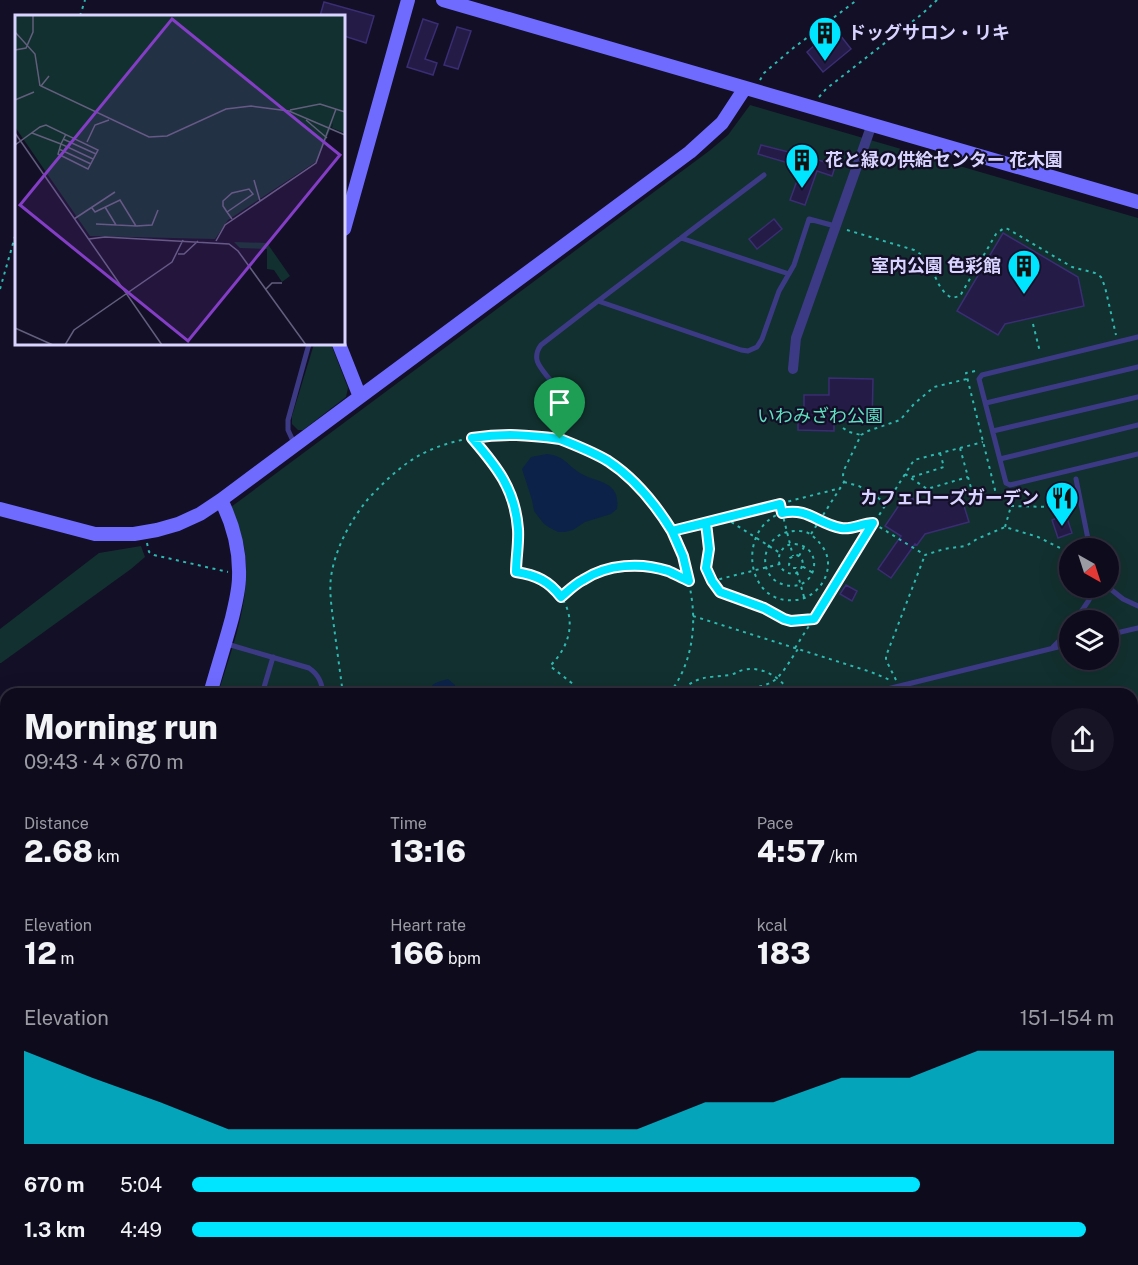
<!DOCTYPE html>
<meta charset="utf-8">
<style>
:root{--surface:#0e0b1c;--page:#171425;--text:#f1f3f6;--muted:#9b9ba3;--line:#2e2b3b;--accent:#00e5ff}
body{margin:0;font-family:"Public Sans","Noto Sans JP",sans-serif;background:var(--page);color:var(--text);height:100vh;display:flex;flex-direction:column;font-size:22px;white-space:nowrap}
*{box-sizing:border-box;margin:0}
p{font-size:20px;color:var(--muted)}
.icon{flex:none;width:33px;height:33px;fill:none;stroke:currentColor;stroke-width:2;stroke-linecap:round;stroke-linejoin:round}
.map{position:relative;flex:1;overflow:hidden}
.drawer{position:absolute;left:0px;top:688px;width:1138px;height:578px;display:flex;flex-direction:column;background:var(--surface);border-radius:18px 18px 0 0;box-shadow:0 6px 24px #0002,0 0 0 2px var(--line)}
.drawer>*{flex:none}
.needle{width:39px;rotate:141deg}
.controls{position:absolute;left:1059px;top:538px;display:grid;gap:12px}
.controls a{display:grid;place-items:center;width:60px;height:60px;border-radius:50%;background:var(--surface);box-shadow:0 6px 24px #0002,0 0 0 2px var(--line);font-size:30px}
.pin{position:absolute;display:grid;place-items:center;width:51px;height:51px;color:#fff;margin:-62px -26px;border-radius:50% 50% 50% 0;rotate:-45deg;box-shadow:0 0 6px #0007}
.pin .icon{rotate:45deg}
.round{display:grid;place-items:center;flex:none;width:63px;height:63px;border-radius:32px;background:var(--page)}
.headline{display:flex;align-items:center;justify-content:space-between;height:102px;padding:0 24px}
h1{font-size:33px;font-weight:800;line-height:45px}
.stats{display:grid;grid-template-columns:repeat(3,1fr);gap:9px;height:102px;padding:6px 24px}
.stats div{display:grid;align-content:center}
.stats b{font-size:30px;font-weight:800}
.stats small{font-size:16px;font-weight:400}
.stats p{font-size:16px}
.chart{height:168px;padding:12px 24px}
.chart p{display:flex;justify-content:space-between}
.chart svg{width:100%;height:108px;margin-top:6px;fill:var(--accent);opacity:.7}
ul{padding:0 24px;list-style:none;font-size:20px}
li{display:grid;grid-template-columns:96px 72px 1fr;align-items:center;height:45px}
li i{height:15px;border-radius:8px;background:var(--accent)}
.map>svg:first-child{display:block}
.green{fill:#12302f;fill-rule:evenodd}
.water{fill:#0c2248}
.building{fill:#241b47;stroke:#3b2d73;stroke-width:1.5}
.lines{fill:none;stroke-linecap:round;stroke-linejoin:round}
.path{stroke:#2fb8b0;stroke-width:2;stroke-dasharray:3 4.5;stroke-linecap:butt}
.lane{stroke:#3d3a85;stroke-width:5}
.street{stroke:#3d3a85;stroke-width:10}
.secondary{stroke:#6f6bff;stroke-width:14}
.route-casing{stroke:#fff;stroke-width:12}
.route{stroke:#00e5ff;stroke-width:8}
.labels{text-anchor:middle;stroke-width:4.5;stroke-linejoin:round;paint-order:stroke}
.poi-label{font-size:18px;font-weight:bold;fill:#d9d4ff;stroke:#130f26;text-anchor:start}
.park-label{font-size:18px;fill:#5fe0c0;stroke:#130f26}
.inset-road{fill:none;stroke:#625e7d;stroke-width:1.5}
.view{fill:#843dc5;fill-opacity:0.15;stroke:#843dc5;stroke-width:3}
.inset-edge{fill:none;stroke:#d9d4ff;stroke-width:3}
</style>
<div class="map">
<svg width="1138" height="1265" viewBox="0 0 1138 1265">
<rect width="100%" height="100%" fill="#130f26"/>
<path class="green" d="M 750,105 L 1138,218 L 1138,1265 L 102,1265 L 100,1260 L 1132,1260 L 1132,694 L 218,694 C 232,647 253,597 244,546 C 241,533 235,520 231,507 L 709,151 L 728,135 ZM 1070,549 L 1108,549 L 1108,588 L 1070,588 ZM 1070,621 L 1108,621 L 1108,660 L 1070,660 Z
M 314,344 L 331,344 L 348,388 L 346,397 L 303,430 L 298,430 L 292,424 L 292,416 Z
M 141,546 L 145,557 L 131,569 L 1,663 L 0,663 L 0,629 L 99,553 Z"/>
<path class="water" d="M 547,454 C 565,456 567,465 580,473 C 596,483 621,480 617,509 L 611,514 L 585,522 L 573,530 L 565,532 L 558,532 L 550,528 L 544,524 L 534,511 L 532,500 L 522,469 L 531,457 Z
M 448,679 L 455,685 L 454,690 L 448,694 L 434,694 L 430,688 C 434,682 441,681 448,679 Z"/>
<path class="building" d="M 324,2 L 374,16 L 366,43 L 344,36 L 344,16 L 320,16 Z
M 423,19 L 438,24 L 425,59 L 437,63 L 433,75 L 407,67 Z
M 457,27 L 471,31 L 458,69 L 444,65 Z
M 840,35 L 851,49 L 823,72 L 807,52 L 817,43 L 822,50 Z
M 761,145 L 804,156 L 804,155 L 824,162 L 824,160 L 836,164 L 832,176 L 817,171 L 805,205 L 790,200 L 802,167 L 758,154 Z
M 774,219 L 782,229 L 757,249 L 749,239 Z
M 1003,233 L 1078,277 L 1084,306 L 1005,324 L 998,335 L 957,311 Z
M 829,378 L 873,379 L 872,422 L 834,421 L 834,431 L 798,430 L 798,418 L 804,418 L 804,395 L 829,395 Z
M 960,493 L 969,522 L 925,534 L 917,545 L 915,544 L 891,578 L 878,569 L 901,536 L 885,526 L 906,495 L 920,503 Z
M 1066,515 L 1072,533 L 1058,538 L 1052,520 Z
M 846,585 L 857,591 L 852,601 L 840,594 Z"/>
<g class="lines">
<path class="path" d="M 80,16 L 85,0
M 760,80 L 764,73 L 792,49 L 857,0
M 819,97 L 826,89 L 922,14 L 937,0
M 847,230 L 914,250 C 938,263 931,286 952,298 L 960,296 L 996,234 L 1004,228 L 1008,229 L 1072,267 L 1095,273 L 1101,277 L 1105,287 L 1116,335
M 0,289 L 16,233
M 1033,324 L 1040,352
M 975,371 L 966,373 L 997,498
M 843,428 L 849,432 L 861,435
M 473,439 C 497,467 516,491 518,529 C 519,543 516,558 516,572 C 568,580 588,628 550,666 L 573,684 L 581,694
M 568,442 C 618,461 664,502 683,554 C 687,567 689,581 691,594 C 697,629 691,666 669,694
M 960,448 L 976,506
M 905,474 L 927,489 L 968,477
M 912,477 L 944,467 L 940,453
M 844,482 L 859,486 L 886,503
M 780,504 L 793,556
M 1011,506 L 1051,507 L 1056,511 L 1057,516
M 725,518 L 780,553
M 706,523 L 709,549 L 706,568 L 712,581 L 720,592 L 764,608 L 785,619 L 791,621 L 814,619
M 1005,527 L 1011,506 L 1012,495
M 672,531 L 841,488
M 811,534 L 844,482 L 843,475 L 844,470 L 861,435 L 868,431 L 900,420 L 914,404 L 934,387 L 967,379
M 147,543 L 149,552 L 154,555 L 228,572
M 799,556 L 804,547
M 802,566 L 801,569 L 795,574 C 772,574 775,543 795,544 C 826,547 817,593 785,585 C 753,577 761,528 800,531 C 806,531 811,534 816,539 C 819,542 824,548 826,553 C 834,574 817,598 796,600 C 744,606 737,527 782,513 C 800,507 813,519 829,525 C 837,528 847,530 856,528 C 862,526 866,523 873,523 L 925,555 L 944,549 L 966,546 L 977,539 L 1005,527 L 1038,537 L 1062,549 L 1067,549 L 1082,546
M 712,581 L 780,564
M 561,597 C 568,591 575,584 583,580 C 608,564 640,562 668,571 C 675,574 682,578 689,581
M 804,597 L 796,568 L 792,568 L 789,565 L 790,558 L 796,555 C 801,556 804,561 802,566 L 813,573
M 693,616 L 871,672 L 890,680
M 795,648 L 914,460 L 983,442
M 896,680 L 886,660 L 886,656 L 925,555
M 343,694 C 340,672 337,649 334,627 C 332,610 329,593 331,577 C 335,549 350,521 368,499 C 383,483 400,466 420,455 C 449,439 494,432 526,435 C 535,435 545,437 554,438
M 678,694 C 697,675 705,678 730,675 C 735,674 738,671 743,670 C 761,665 783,678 790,694
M 738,694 C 748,687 760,688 770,683 C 782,677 790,660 798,649
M 1138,979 L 1138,981
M 0,983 L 6,980
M 1132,1003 L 1138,1001
M 1132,1019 L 1133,1021
M 205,1260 L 210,1265
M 1021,1265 L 1026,1260"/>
<path class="lane" d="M 764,175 L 598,301 L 741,350 L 748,351 L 757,347 L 762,339 L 779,291 L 794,265 L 809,219 L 835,226
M 681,238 L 789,274
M 1138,337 L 982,375 L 979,379 L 1006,483 L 1010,485 L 1138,454
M 986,403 L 1138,367
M 993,431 L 1138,397
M 560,439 C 563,432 566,424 566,416 C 565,405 558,390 551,381 C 542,369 530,360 541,345 L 598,301
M 294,443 L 288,430 L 288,420 L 309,344
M 1000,459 L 1138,425
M 1076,479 L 1090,549
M 1108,587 L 1123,599 L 1138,606
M 1075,621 L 1089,600 L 1094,588
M 1108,635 L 1138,628
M 227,644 L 309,668 C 319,675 322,683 323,694
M 1053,647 L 1059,641 L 1070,628
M 262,694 L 273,657
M 867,694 L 1070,644
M 377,1265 L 386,1260"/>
<path class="street" d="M 793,369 L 796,338 L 872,124"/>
<path class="secondary" d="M 443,0 L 1138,202
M 344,229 L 408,0
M 339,344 L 360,397
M 0,509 L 95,534 L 134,534 L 157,530 L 178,524 L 200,514 L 221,500 L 690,152 L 722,123 L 745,88
M 210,694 C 217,669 225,644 232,618 C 235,605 239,590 239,577 C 240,550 233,524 221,500
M 93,1260 L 95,1265"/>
</g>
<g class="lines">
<defs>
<path id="route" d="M 560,439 C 528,435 505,433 472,438 C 497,467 515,489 518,529 C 519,543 516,558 516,572 C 536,575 549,581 561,597 C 568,591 575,584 583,580 C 607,564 641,562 668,571 C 675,574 682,578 689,581 L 683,556 L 672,531 L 780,504 L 782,513 C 808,507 818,524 841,528 C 853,530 862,523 873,523 L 814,619 L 791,621 L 784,619 L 764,608 L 720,592 L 712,581 L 706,568 L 709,549 L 706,523 L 672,531 C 656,505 634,478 608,461 C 593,452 577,446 560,439"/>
</defs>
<use href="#route" class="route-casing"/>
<use href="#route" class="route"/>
</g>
<defs>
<symbol id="building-pin" viewBox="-11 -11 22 30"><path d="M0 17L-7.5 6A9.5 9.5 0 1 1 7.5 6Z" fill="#00e5ff" stroke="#130f26"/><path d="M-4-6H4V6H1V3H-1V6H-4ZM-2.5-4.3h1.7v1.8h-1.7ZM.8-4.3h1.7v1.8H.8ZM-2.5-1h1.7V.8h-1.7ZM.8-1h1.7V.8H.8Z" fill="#111"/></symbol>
<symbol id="restaurant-pin" viewBox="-11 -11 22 30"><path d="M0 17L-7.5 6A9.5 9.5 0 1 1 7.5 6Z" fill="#00e5ff" stroke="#130f26"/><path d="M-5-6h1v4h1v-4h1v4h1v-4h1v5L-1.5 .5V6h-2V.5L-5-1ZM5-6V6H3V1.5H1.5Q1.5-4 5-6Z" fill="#111"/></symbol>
</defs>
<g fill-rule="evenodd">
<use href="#building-pin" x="806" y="14" width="38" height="52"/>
<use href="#building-pin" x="783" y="141" width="38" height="52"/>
<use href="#building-pin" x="1005" y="247" width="38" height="52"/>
<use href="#restaurant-pin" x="1043" y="479" width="38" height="52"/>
</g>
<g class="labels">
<g class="poi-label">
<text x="848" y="39">ドッグサロン・リキ</text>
<text x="825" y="166">花と緑の供給センター 花木園</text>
<text x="1001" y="272" text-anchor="end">室内公園 色彩館</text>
<text x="1039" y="504" text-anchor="end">カフェローズガーデン</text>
</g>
<g class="park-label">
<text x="820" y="422">いわみざわ公園</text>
</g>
</g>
<g transform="translate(15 15)">
<rect width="330" height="330" fill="#130f26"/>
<path d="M 0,0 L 330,0 L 330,118 L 317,113 L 318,108 L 302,146 L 213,205 L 200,224 L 75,221 L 0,112 ZM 219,227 L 252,228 L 275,261 L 267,267 L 259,255 L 252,254 L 252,234 L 225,233 Z" fill="#12302f"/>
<path class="inset-road" d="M 0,17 L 20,39 L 25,71M 0,35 L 11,33 L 18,17 L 18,0M 34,61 L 26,71 L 134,122 L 152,121 L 211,94 L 236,91 L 274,96 L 330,120M 0,85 L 19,77M 275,95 L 305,89 L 330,97M 291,105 L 312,123M 0,118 L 147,330M 51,119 L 46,129 L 78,144M 48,124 L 81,139M 72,127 L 80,110 L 94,105M 0,130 L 25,112 L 31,110 L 83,135 L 73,154 L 43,139 L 46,129 L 17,118M 44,134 L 76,149M 239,165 L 245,186M 90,192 L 101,210M 77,193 L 80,197 L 105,185 L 121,211 L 81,209M 212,197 L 238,179 L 234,174 L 217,178 L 208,186 L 208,191 L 212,197 L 217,204M 59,204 L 100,177M 121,211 L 137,210 L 143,195M 74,224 L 90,222 L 214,229 L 223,236 L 291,330M 201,226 L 210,210 L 301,148 L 321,94M 163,239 L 169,239 L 183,226M 251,274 L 257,268 L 267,268M 0,313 L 38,330M 50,330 L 59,315 L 157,247 L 168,225"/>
<path class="view" d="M 157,4 L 325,140 L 173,326 L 5,190 Z"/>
<rect width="330" height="330" class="inset-edge"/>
</g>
</svg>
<div class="controls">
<a><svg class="needle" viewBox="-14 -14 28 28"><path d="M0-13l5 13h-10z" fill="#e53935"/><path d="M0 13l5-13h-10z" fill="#9b9ba3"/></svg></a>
<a><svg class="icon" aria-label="layers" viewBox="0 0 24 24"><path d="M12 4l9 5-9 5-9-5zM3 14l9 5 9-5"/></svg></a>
</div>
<div class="pin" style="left:560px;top:439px;background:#1e9e55"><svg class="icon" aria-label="arrive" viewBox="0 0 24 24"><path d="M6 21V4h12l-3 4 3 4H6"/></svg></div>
<section class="drawer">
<div class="headline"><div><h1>Morning run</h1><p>09:43 · 4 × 670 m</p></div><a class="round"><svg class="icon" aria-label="share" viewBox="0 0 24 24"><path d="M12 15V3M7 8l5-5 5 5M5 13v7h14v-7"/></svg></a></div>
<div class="stats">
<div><p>Distance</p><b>2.68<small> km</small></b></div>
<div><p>Time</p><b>13:16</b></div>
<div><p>Pace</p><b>4:57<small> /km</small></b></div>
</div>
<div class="stats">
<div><p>Elevation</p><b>12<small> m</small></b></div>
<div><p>Heart rate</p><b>166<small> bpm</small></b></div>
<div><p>kcal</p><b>183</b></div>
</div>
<div class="chart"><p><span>Elevation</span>151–154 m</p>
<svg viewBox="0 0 160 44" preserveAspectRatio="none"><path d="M0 44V6L10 17L20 27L30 38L40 38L50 38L60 38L70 38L80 38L90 38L100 27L110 27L120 17L130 17L140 6L150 6L160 6V44z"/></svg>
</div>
<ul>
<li><b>670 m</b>5:04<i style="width:79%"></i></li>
<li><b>1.3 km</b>4:49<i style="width:97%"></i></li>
</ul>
</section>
</div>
